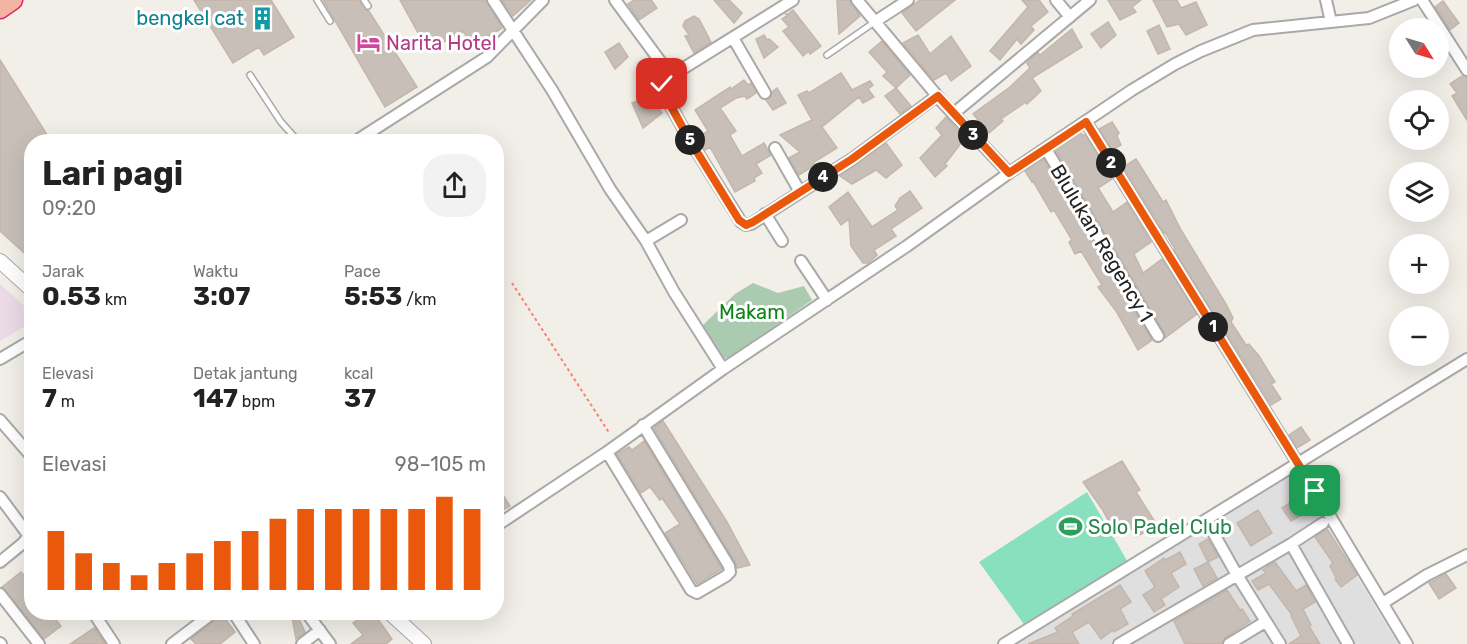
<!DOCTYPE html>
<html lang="id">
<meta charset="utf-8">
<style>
:root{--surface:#fff;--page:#f2f2f2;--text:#222;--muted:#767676;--accent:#ea580c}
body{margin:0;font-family:Rubik,sans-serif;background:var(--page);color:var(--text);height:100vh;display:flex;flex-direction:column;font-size:22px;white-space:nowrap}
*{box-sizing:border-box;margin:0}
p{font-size:20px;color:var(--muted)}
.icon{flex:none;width:33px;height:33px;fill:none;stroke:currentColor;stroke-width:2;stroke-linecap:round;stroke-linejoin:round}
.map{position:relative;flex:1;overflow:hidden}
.side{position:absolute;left:24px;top:134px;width:480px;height:486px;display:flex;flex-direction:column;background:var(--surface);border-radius:24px;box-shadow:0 6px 24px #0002}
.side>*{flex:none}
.needle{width:39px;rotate:127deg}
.tools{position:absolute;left:1389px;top:18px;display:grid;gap:12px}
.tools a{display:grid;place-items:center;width:60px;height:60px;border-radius:50%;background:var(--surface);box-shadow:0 6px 24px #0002;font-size:30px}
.pin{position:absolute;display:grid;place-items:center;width:51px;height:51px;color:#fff;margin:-26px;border-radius:12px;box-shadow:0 3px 9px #0006}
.km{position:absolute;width:30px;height:30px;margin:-15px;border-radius:50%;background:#222;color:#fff;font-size:16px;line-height:30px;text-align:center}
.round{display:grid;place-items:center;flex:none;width:63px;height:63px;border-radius:24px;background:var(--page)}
.headline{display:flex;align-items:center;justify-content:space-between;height:102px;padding:0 18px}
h1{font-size:33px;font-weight:700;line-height:45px}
.figures{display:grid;grid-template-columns:repeat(3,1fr);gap:9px;height:102px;padding:6px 18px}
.figures div{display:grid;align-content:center}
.figures b{font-size:26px;font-weight:700}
.figures small{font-size:16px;font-weight:400}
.figures p{font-size:16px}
.chart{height:168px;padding:12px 18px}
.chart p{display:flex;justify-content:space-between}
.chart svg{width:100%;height:108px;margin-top:6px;stroke:var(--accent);stroke-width:6}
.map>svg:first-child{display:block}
.residential{fill:#e0dfdf}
.industrial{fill:#ebdbe8}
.cemetery{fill:#aacbaf}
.pitch{fill:#88e0be}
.building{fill:#c7bfb8;stroke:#c4b6ab;stroke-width:1.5}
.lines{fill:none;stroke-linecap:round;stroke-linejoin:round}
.service-casing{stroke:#a9a9a9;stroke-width:8}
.minor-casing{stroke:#a9a9a9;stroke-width:14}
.tertiary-casing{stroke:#a9a9a9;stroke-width:16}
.trunk-casing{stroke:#dc2a67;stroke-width:21}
.path{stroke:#fa8072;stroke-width:2;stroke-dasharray:3 3;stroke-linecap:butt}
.service{stroke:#fff;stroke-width:5}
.minor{stroke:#fff;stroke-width:10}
.tertiary{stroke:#fff;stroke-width:14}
.trunk{stroke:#f2b4a3;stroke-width:18}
.route-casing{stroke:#fff;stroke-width:12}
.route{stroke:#ea580c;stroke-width:8}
.labels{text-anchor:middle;stroke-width:6;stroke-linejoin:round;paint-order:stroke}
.culture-label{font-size:20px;fill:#0d838f;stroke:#fff;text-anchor:end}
.hotel-label{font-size:20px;fill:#b23c85;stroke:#fff;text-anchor:start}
.street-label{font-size:20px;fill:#222;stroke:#fff}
.park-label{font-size:20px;fill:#0c8416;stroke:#fff}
.leisure-label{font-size:20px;fill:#27864d;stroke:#fff;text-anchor:start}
</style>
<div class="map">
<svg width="1467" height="644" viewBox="0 0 1467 644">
<rect width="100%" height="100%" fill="#f2efe9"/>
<path class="residential" d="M 1294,472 L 1398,644 L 1011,644 L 1061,613 Z"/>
<path class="industrial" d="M 0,284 L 32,313 L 31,323 L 0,341 Z"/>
<path class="cemetery" d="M 753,283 L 778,293 L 804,286 L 812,300 L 729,358 L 723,358 L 703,325 L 735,294 Z"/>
<path class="pitch" d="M 1087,492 L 1129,564 L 1028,630 L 979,562 Z"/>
<path class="building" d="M 194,0 L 271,0 L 294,37 L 264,55 L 259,47 L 233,63 Z
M 323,0 L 359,0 L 364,9 L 369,11 L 417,87 L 385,107 Z
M 400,0 L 486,0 L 502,28 L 473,47 L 463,31 L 428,51 Z
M 502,0 L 531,0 L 513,16 Z
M 634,0 L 651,0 L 657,8 L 639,20 L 628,4 Z
M 714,0 L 729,0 L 742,13 L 734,23 Z
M 837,0 L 850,0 L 860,16 L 839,34 Z
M 920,0 L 955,0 L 916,31 L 902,13 Z
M 1022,0 L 1039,0 L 1048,12 L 1031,26 L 1034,30 L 1021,44 L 1017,39 L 1000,60 L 990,51 L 1028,7 Z
M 1108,0 L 1141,0 L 1132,7 L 1136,12 L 1120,20 Z
M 1153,0 L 1177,0 L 1181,8 L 1196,2 L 1207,25 L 1186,35 L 1179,24 L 1167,27 Z
M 1443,1 L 1459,23 L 1450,30 L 1435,7 Z
M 793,10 L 821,46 L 810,54 L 809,51 L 803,56 L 783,31 L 789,27 L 782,19 L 788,15 L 785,14 L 788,14 Z
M 694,16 L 699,19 L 711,42 L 694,53 L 685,36 L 689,35 L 683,26 L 685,21 Z
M 1108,22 L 1116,35 L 1101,48 L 1091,34 Z
M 1159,25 L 1170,49 L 1158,54 L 1147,31 Z
M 1072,29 L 1082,47 L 1032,78 L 1041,91 L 1027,104 L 1026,102 L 1001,119 L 1003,121 L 989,133 L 973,114 L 1010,87 L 1030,68 L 1027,63 L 1035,55 L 1038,53 L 1040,55 Z
M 764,35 L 767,40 L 769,39 L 778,47 L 764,58 L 756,39 Z
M 918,35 L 930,54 L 951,36 L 971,66 L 951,81 L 946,73 L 934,80 L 903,43 Z
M 882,41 L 910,75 L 896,88 L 883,76 L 887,72 L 869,52 Z
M 619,43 L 628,57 L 615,69 L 605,52 Z
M 0,60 L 51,141 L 32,141 L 32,260 L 0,231 Z
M 841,73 L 852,90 L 870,81 L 873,85 L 868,89 L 874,97 L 863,103 L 859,97 L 822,127 L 837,148 L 814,162 L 815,165 L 799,175 L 789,158 L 800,152 L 780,135 L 812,120 L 798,95 L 807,91 L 809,93 Z
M 1462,76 L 1467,77 L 1467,120 L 1452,96 L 1457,93 L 1450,84 Z
M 744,80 L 748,85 L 751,83 L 756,93 L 747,99 L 745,96 L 736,98 L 720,108 L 736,131 L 730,135 L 742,156 L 764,143 L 771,155 L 756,164 L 762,173 L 754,178 L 755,181 L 735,192 L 710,147 L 705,150 L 697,138 L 708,131 L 695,110 L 730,87 L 731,89 Z
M 777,88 L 786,103 L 773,110 L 766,100 L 771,97 L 772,92 Z
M 896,88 L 911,106 L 900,114 L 885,96 Z
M 651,96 L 662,113 L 643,128 L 632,103 Z
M 946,117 L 965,138 L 945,164 L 947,166 L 935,177 L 920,158 L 942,135 L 936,128 Z
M 1112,122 L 1119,133 L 1117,136 L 1121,145 L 1112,150 L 1099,129 Z
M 1081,133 L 1083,136 L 1085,134 L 1112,179 L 1098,188 L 1113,212 L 1127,202 L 1151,242 L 1134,254 L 1143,273 L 1162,259 L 1197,314 L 1165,338 L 1164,332 L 1056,151 Z
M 886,143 L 902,165 L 886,178 L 876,170 L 852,184 L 840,176 Z
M 1043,159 L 1152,340 L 1138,350 L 1116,311 L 1098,287 L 1102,285 L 1081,251 L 1075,254 L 1069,242 L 1072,240 L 1054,210 L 1051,212 L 1033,181 L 1032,182 L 1025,171 Z
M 1136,159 L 1163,202 L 1166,200 L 1181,230 L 1226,304 L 1233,318 L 1231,322 L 1246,345 L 1249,344 L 1259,356 L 1275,382 L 1271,384 L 1281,399 L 1271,405 L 1174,250 L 1175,249 L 1165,232 L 1164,233 L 1123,167 Z
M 910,191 L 922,208 L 891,229 L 896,236 L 874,250 L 877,255 L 868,263 L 863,263 L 851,246 L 849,219 L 841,225 L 829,207 L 848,192 L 872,227 L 898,210 L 895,206 L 900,198 Z
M 663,421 L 727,522 L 750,565 L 737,568 L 735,562 L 654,428 Z
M 1301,427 L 1310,440 L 1297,448 L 1289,435 Z
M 644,441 L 722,569 L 697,584 L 665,533 L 680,524 L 662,498 L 660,500 L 650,487 L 641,493 L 617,454 L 629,447 L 632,450 Z
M 1122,461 L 1140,490 L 1136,492 L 1157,525 L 1136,537 L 1128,523 L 1114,531 L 1102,509 L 1083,482 Z
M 496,484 L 510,506 L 496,514 Z
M 1307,494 L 1315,507 L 1291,521 L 1282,508 L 1294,500 L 1295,502 Z
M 1258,510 L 1272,533 L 1251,546 L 1237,523 Z
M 1327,529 L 1357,575 L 1341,587 L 1335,579 L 1336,578 L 1330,566 L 1333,563 L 1315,537 Z
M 1208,539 L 1218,557 L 1208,562 L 1199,544 Z
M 1180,552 L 1186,564 L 1171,573 L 1179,587 L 1161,599 L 1165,605 L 1154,612 L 1143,595 L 1155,587 L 1145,571 L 1164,558 L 1165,560 Z
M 1208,562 L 1217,578 L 1203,586 L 1194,569 Z
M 1275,562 L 1296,591 L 1306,585 L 1315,602 L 1303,609 L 1311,625 L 1309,626 L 1320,644 L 1289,644 L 1301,636 L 1291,616 L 1292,615 L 1269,584 L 1258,590 L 1252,581 L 1266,573 L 1263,570 Z
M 21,572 L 32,584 L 32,612 L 50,612 L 61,626 L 44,639 L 2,587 Z
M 1446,574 L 1456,588 L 1439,599 L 1429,583 Z
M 1120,585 L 1131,602 L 1120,609 L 1128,624 L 1114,632 L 1113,630 L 1101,639 L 1089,622 L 1072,632 L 1079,644 L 1028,644 L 1058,632 L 1055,628 L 1073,616 L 1072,614 Z
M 1227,590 L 1240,610 L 1242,609 L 1250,621 L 1225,638 L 1222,644 L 1185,644 L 1174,621 Z
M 291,612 L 296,612 L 305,632 L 296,639 Z
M 370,612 L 373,612 L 392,639 L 386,644 L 351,644 L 363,635 L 353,623 Z
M 217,619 L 227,621 L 235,632 L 220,644 L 196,644 L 191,639 Z
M 94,628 L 105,644 L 70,644 Z"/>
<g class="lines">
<defs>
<path id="service" d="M 317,0 L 330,21
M 364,0 L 368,6
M 827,55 L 876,21
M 250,75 L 281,122 L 298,141"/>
<path id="minor" d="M 493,0 L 552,90 L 610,189 L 646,241 L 674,292 L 723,369
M 615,0 L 671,76
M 793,0 L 671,76 L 662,83 L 662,90 L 689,139 L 741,222 L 746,225 L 751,224 L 852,159 L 937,96
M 857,0 L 944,104 L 1009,173
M 1056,0 L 1070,17
M 1326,0 L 1331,22
M 1422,0 L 1467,70
M 876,21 L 908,0
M 733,38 L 765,93
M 953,114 L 1090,0
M 1086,122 L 1315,491 L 1407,644
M 356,141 L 487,57 L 543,0
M 775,148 L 800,192
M 1046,149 L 1158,336
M 765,214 L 782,241
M 646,241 L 681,220
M 801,261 L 827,300
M 0,359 L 32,340
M 0,420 L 32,457
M 607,452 L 691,590 L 697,593 L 726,576 L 730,572 L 729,566 L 643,425
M 0,497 L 29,536 L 22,544 L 0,562
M 496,526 L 607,452 L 723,369 L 907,246 L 1009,173 L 1132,90 L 1175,64 L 1201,51 L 1253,30 L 1369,18 L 1414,0
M 1210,527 L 1237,575 L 1280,644
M 1291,544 L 1348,644
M 0,594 L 39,644
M 1383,603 L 1427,575 L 1467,555
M 93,612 L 114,644
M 136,612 L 137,613
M 233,612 L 254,644
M 306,612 L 330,644
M 0,643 L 1,644
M 172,644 L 214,612
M 302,644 L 320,630
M 1004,644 L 1467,359
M 1119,644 L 1291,544 L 1323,523
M 1229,644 L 1265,622"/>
<path id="tertiary" d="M 0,261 L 32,290
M 389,612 L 424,644"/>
<path id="trunk" d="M 0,9 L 13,0"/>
</defs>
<use href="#service" class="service-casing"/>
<use href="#minor" class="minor-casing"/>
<use href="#tertiary" class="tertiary-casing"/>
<use href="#trunk" class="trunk-casing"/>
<path class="path" d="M 512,283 L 610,434"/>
<use href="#service" class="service"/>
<use href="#minor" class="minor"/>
<use href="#tertiary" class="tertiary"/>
<use href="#trunk" class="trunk"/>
</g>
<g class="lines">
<defs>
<path id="route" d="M 662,84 L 662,90 L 689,139 L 739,220 L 746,225 L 753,222 L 852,159 L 938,96 L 1009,173 L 1086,122 L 1315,491"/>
</defs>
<use href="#route" class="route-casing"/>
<use href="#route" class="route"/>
</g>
<defs>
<symbol id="building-bare" viewBox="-9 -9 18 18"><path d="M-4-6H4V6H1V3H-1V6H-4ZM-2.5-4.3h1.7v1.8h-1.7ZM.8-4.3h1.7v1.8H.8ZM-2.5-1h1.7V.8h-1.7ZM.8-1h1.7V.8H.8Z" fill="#0f9aa8" stroke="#fff" stroke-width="2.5" paint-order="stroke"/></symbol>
<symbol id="hotel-bare" viewBox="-9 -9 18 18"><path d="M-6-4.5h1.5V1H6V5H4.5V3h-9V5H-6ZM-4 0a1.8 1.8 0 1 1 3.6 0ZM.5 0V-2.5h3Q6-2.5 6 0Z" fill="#d1479c" stroke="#fff" stroke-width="2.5" paint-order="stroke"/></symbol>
<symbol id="stadium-bare" viewBox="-9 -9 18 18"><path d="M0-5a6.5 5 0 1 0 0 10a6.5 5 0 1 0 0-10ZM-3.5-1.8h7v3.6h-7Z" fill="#2e9e5b" stroke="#fff" stroke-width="2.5" paint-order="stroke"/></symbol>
</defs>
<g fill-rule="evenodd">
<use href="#building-bare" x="246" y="2" width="33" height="33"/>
<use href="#hotel-bare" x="352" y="26" width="33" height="33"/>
<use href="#stadium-bare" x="1054" y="510" width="33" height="33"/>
</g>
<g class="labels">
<g class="culture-label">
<text x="244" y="25">bengkel cat</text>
</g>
<g class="hotel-label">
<text x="386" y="50">Narita Hotel</text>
</g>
<g class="street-label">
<text transform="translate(1102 243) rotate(59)" y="7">Blulukan Regency 1</text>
</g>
<g class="park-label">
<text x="752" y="319">Makam</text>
</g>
<g class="leisure-label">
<text x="1088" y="534">Solo Padel Club</text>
</g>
</g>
</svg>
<div class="tools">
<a><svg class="needle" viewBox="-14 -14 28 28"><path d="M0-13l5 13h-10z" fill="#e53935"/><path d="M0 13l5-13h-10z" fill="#767676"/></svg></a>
<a><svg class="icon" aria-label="locate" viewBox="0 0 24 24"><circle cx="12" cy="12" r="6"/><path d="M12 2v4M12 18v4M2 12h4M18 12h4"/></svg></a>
<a><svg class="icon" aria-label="layers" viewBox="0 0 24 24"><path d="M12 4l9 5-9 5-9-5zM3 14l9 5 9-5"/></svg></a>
<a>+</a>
<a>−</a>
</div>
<div class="pin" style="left:1315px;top:491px;background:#1e9e55"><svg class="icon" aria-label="arrive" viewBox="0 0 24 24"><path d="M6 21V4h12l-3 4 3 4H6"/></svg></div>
<div class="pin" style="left:662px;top:84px;background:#d93025"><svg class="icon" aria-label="check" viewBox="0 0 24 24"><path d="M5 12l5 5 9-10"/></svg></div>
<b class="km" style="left:1213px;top:327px">1</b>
<b class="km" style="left:1111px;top:163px">2</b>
<b class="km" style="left:973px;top:135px">3</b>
<b class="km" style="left:823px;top:177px">4</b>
<b class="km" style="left:690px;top:140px">5</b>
<section class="side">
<div class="headline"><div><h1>Lari pagi</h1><p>09:20</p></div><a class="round"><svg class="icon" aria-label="share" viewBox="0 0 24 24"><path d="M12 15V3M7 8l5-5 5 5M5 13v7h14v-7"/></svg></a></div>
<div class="figures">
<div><p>Jarak</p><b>0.53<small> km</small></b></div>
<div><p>Waktu</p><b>3:07</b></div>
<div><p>Pace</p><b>5:53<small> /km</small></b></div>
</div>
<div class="figures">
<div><p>Elevasi</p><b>7<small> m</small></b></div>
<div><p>Detak jantung</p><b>147<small> bpm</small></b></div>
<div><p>kcal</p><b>37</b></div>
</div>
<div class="chart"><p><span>Elevasi</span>98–105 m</p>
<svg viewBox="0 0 160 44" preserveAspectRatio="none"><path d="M5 44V20M15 44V29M25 44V33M35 44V38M45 44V33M55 44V29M65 44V24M75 44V20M85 44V15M95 44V11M105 44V11M115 44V11M125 44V11M135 44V11M145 44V6M155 44V11"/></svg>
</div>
</section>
</div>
